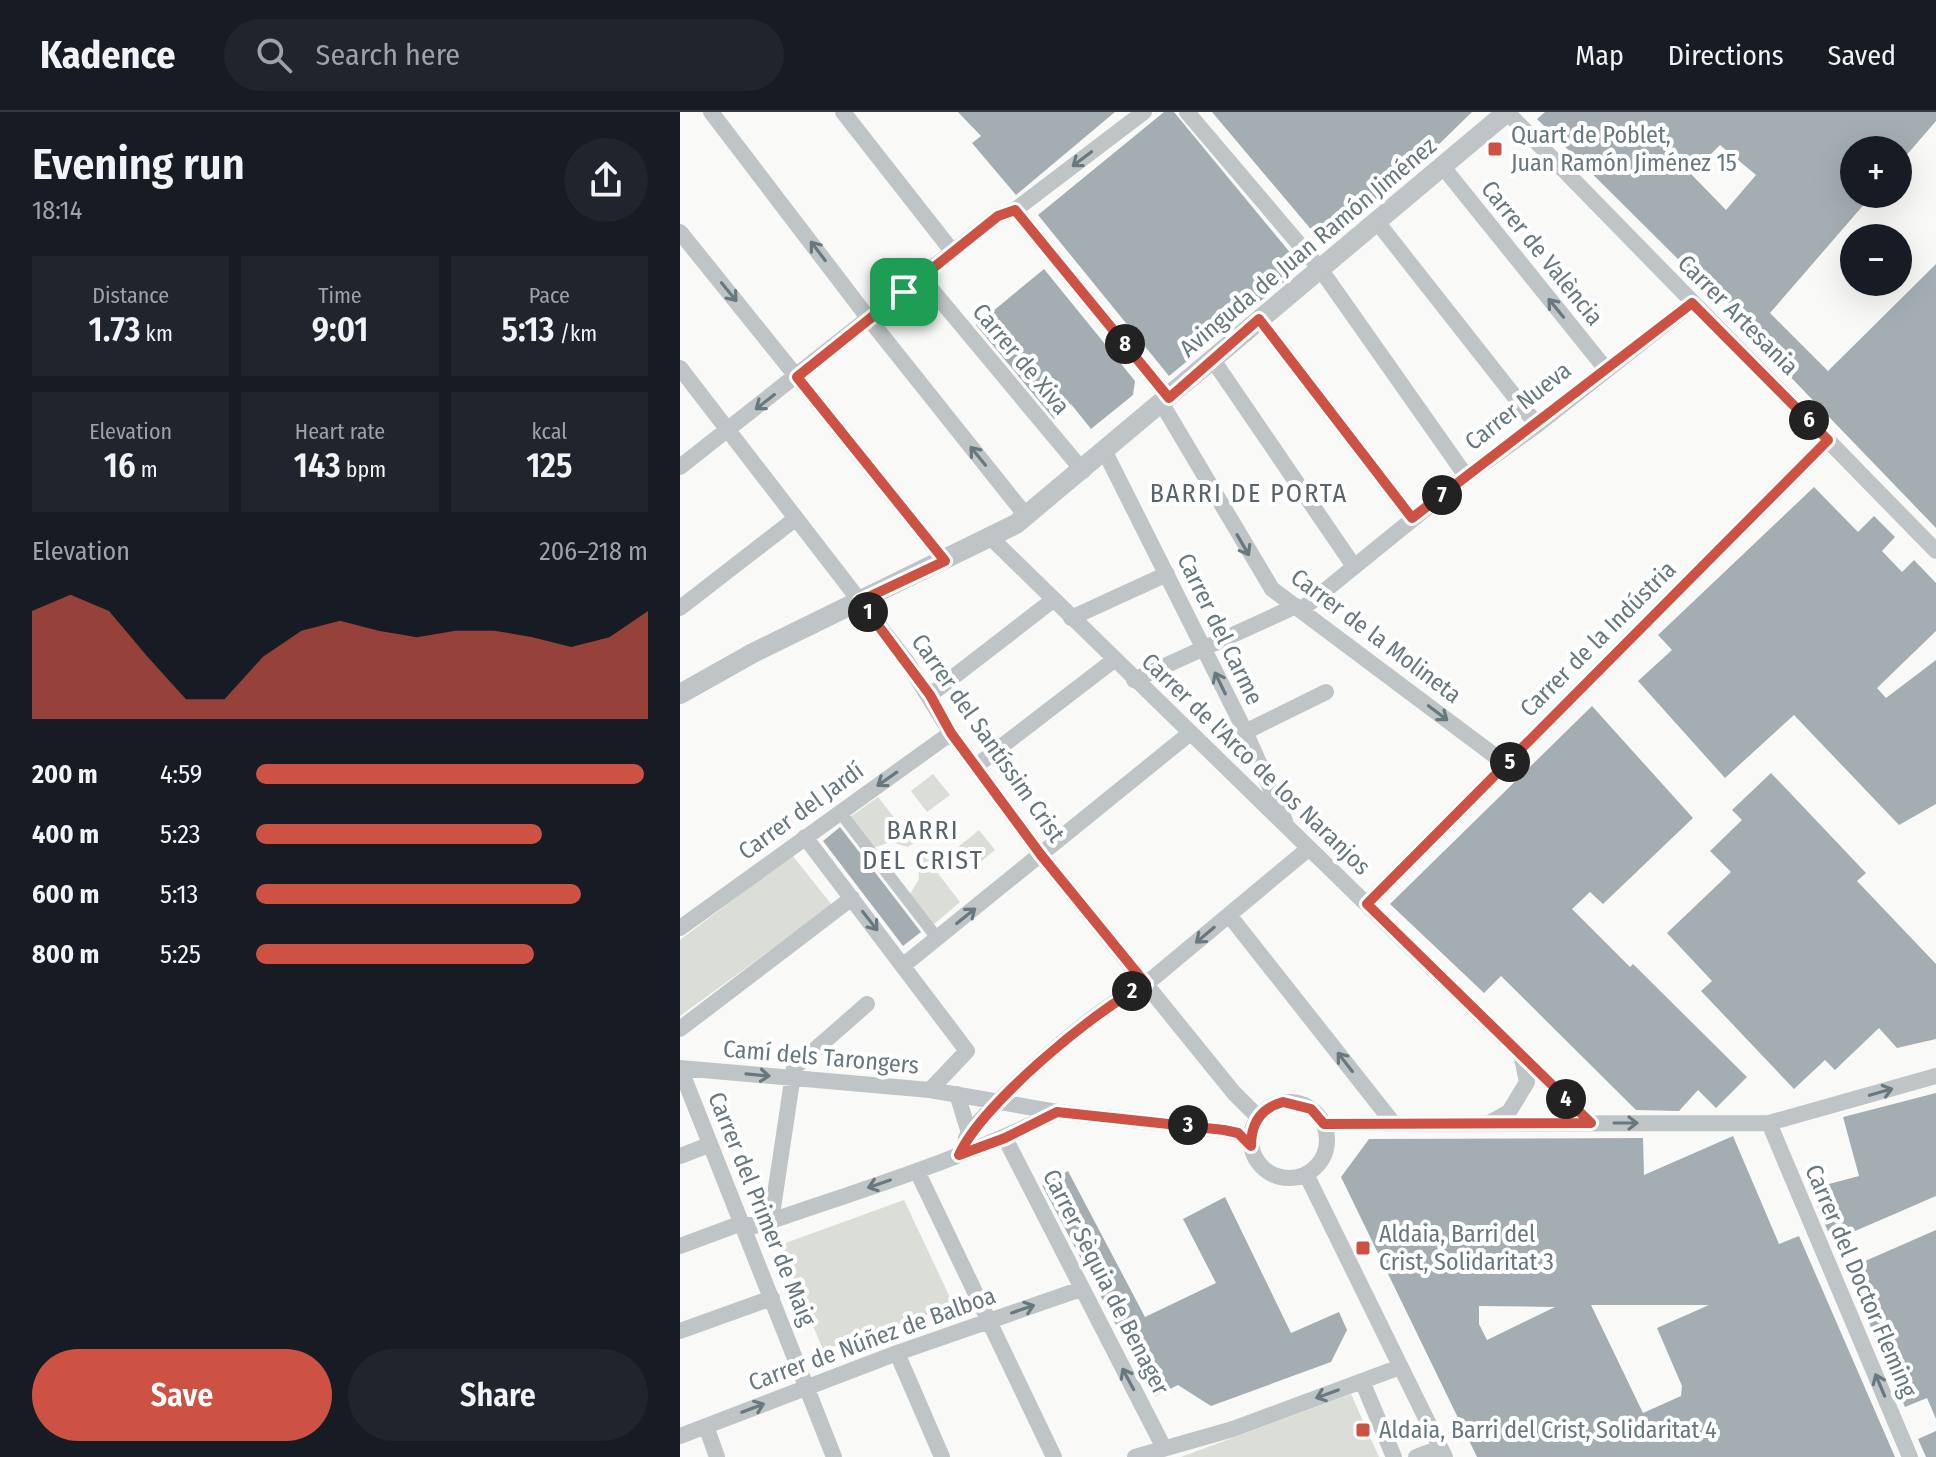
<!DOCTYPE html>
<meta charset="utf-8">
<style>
:root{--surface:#171b24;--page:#20242c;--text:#f1f3f6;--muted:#9ea1a6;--line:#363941;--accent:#cd5244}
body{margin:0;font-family:"Fira Sans Condensed",sans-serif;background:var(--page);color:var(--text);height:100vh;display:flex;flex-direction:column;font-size:30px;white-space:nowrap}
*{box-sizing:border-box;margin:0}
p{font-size:26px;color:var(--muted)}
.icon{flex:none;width:44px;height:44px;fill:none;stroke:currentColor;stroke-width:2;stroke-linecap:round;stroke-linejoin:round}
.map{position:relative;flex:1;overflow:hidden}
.details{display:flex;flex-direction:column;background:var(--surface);width:680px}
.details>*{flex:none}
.fabs{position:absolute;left:1160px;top:24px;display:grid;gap:16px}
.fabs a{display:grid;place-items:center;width:72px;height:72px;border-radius:50%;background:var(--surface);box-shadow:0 8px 32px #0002;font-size:40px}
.pin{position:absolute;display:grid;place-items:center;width:68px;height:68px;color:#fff;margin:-34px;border-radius:16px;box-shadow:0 4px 12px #0006}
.km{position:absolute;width:40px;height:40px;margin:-20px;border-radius:50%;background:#222;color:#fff;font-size:22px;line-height:40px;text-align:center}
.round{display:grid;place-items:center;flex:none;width:84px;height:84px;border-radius:42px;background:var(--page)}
.overview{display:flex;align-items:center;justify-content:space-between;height:136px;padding:0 32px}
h1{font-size:44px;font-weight:600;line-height:60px}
.stats{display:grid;grid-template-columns:repeat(3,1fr);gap:12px;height:136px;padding:8px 32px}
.stats div{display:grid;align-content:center;border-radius:0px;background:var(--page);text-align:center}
.stats b{font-size:34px;font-weight:600}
.stats small{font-size:22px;font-weight:400}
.stats p{font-size:22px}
.chart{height:224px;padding:16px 32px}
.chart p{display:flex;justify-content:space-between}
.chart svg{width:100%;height:144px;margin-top:8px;fill:var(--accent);opacity:.7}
.cta{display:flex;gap:16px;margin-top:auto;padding:16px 32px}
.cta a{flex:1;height:92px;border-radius:48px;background:var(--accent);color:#fff;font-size:32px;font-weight:600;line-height:92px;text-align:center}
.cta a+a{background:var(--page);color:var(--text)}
ul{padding:0 32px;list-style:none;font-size:26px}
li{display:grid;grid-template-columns:128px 96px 1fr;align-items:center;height:60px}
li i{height:20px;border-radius:10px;background:var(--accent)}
header{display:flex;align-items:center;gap:48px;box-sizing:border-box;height:112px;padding:0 40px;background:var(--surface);border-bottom:2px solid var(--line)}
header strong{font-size:38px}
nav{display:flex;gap:44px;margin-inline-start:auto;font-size:28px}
.search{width:560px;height:72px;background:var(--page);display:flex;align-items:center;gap:20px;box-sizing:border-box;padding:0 28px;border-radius:44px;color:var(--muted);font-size:30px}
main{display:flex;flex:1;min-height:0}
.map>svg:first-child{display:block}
.green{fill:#daded7}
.building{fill:#a4aeb2;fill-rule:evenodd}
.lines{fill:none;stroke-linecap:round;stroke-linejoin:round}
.pedestrian{stroke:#bfc4c6;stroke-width:12}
.minor{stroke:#bfc4c6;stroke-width:16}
.tertiary{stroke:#bfc4c6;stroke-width:20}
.oneway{stroke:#67787e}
.route-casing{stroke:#fff;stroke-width:16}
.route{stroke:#cd5244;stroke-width:10}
.poi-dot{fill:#cd5244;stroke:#fff;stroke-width:3}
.labels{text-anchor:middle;stroke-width:8;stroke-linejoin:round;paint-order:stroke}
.poi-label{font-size:24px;fill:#67787e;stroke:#fff;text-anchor:start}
.street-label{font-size:24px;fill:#67787e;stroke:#fff}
.neighbourhood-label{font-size:26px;letter-spacing:2px;fill:#59656a;stroke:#fff}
</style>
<header>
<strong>Kadence</strong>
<div class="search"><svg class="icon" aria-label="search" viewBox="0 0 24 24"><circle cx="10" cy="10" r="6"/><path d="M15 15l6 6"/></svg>Search here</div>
<nav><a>Map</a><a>Directions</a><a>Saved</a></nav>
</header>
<main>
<section class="details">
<div class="overview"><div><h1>Evening run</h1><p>18:14</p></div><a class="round"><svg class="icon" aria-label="share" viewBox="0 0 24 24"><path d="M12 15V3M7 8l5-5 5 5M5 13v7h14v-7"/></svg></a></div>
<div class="stats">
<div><p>Distance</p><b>1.73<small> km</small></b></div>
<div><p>Time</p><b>9:01</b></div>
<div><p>Pace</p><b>5:13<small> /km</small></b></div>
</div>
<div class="stats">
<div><p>Elevation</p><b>16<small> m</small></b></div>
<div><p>Heart rate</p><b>143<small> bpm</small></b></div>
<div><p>kcal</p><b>125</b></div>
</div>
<div class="chart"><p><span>Elevation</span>206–218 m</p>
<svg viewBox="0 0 160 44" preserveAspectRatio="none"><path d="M0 44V11L10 6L20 11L30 25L40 38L50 38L60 25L70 17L80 14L90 17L100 19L110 17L120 17L130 19L140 22L150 19L160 11V44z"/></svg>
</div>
<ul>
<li><b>200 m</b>4:59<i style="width:99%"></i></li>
<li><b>400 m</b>5:23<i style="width:73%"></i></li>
<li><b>600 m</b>5:13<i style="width:83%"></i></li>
<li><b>800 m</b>5:25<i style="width:71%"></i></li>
</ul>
<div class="cta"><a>Save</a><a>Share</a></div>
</section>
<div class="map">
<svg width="1256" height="1345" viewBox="0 0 1256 1345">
<rect width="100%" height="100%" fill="#f9f9f8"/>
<path class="green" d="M 253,662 L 270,683 L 247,700 L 231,679 Z
M 198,685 L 234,731 L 228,735 L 211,730 L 193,736 L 170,705 Z
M 299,718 L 315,738 L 294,755 L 278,735 Z
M 243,742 L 280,790 L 253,813 L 230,782 L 239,767 L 238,745 Z
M 112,743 L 152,793 L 0,904 L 0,828 Z
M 224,1088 L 274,1194 L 143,1238 L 100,1133 Z
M 671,1282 L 699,1345 L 501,1345 Z"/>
<path class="building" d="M 278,0 L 435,0 L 336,83 L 292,31 L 301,24 Z
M 484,0 L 494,0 L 622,155 L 489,264 L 358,103 Z
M 532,0 L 792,0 L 718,72 L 645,134 Z
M 865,0 L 1256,0 L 1256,9 L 1218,53 L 1218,38 L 1174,38 L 1174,82 L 1193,82 L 1090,201 L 1148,259 L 1256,152 L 1256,416 L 1072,225 L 1079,218 L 1001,150 L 857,7 ZM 1040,33 L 1076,63 L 1046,98 L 1011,62 Z
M 364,157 L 455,269 L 453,283 L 411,317 L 391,292 L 374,307 L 296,213 Z
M 1134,375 L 1178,420 L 1194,404 L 1215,425 L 1202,439 L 1222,460 L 1234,448 L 1256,471 L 1256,519 L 1197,576 L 1206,586 L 1256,548 L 1256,692 L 1219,713 L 1114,603 L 1045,666 L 958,569 L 992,538 L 978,523 Z
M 912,594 L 1013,706 L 923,792 L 910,780 L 892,797 L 950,855 L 953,852 L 1067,965 L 1036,996 L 1018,978 L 999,999 L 956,998 L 821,864 L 804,881 L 710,792 Z
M 1091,661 L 1186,761 L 1177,769 L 1256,852 L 1256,927 L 1217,936 L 1199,916 L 1155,958 L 1145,948 L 1114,977 L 1021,879 L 1032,869 L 987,821 L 1051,760 L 1030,739 L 1062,708 L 1052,698 Z
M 160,715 L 241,820 L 223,834 L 143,729 Z
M 1256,981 L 1256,1084 L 1152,1129 L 1130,1077 L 1179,1064 L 1163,1005 Z
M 1053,1024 L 1099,1132 L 1119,1124 L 1215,1345 L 797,1345 L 661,1065 L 689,1027 L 963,1026 L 964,1063 ZM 911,1193 L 1029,1193 L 977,1216 L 1002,1274 L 1001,1284 L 963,1301 ZM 799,1194 L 875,1195 L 807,1228 L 799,1212 Z
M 388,1059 L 465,1205 L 536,1171 L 503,1107 L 545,1085 L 611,1221 L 659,1200 L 667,1218 L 651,1250 L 531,1294 L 498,1273 L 474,1285 L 362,1073 Z
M 1256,1118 L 1256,1307 L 1247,1286 L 1225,1295 L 1187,1206 L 1197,1202 L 1176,1153 Z
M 1256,1319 L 1256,1345 L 1246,1345 L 1238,1327 Z"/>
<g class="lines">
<path class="pedestrian" d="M 160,700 L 257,826"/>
<path class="minor" d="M 31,0 L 189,207 L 347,405
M 163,0 L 272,139
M 507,0 L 641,158 L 786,364
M 827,0 L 1256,439
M 763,55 L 925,256
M 335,98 L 489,286
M 698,111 L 857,313
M 0,120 L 265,449
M 242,166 L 403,359
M 579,207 L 732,406
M 533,248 L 673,453
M 0,256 L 227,550 L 271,621 L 361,743 L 554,981 L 578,1005
M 482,292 L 592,477 L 827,653
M 425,340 L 564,617 L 605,709
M 0,355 L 318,104 L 335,98 L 464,0
M 312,427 L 911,1011
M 0,496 L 115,407
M 621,498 L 786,364 L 857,313 L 1012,191
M 391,506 L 487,462
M 454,568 L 616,494
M 250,583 L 373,488
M 565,620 L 646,580
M 296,654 L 434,548
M 125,725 L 287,939 L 250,978
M 687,792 L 1148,328
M 549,803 L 714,1012
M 0,816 L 271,621
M 225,852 L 509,622
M 0,917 L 172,786
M 0,956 L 250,978 L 377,1000 L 544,1018 L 558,1021 L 571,1034
M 0,956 L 154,1345
M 277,982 L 289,1021 L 286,1026
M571 1028a38 38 0 1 1 76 0a38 38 0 1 1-76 0Z
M 811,1010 L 829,1000 L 847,970 L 842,946
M 1089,1011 L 1230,1345
M 644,1012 L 1089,1011 L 1256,964
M 289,1021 C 331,973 410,900 466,872 L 628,737
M 325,1026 L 484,1336
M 0,1044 L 29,1033
M 237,1059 L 374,1345
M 626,1062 L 765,1345
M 91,1109 L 114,956 L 187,892
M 0,1134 L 62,1111 L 74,1114 L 91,1109 C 187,1076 285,1046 377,1000
M 0,1219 L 92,1186
M 217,1241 L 262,1345
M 682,1269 L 714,1345
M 26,1314 L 37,1345
M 0,1324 L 217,1241 L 401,1177
M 455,1345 L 553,1317 L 720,1255
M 736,1345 L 760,1336"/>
<path class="tertiary" d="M 0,582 L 73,541 L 336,412 L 827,0"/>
</g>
<defs><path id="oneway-shaft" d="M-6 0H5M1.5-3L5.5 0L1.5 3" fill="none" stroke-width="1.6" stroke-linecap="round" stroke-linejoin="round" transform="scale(2)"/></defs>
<g class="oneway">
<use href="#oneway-shaft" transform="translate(402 47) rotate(143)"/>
<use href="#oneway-shaft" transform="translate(138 139) rotate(-127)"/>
<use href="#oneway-shaft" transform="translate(49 180) rotate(51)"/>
<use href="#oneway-shaft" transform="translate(876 196) rotate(-129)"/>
<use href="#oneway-shaft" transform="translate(85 290) rotate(142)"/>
<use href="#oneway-shaft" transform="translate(298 344) rotate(-129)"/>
<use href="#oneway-shaft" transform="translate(563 433) rotate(60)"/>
<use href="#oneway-shaft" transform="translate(540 571) rotate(-116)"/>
<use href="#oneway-shaft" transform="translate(758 601) rotate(37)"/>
<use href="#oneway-shaft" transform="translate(207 667) rotate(145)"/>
<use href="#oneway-shaft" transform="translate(286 804) rotate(-39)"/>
<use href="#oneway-shaft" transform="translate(190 809) rotate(52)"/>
<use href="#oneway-shaft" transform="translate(525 823) rotate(140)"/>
<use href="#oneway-shaft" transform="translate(665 950) rotate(-128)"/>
<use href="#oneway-shaft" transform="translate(78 963) rotate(5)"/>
<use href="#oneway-shaft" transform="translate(1201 980) rotate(-16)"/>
<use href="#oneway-shaft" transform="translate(946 1011)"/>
<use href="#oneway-shaft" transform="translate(199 1072) rotate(161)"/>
<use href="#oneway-shaft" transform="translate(343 1197) rotate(-19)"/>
<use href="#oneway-shaft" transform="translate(448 1267) rotate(-118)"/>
<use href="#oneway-shaft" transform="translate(1200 1273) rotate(-113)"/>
<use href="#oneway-shaft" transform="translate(647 1282) rotate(160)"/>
<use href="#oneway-shaft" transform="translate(73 1296) rotate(-21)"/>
</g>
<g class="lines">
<defs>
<path id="route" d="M 335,98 L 489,286 L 579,207 L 732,406 L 1012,191 L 1148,328 L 687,792 L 911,1011 L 644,1012 L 631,997 L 603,990 C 581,996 571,1011 571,1034 L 558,1021 L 544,1018 L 377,1000 L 325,1026 L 279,1043 C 302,992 415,898 466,872 L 361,743 L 271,621 L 250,583 L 180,489 L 265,449 L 117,265 L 318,104 Z"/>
</defs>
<use href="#route" class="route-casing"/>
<use href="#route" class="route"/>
</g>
<g class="poi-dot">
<rect x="807" y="29" width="16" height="16" rx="4"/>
<rect x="675" y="1128" width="16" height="16" rx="4"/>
<rect x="675" y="1310" width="16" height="16" rx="4"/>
</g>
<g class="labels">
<g class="poi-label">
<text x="831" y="31">Quart de Poblet,<tspan x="831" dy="28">Juan Ramón Jiménez 15</tspan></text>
<text x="699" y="1130">Aldaia, Barri del<tspan x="699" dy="28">Crist, Solidaritat 3</tspan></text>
<text x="699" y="1326">Aldaia, Barri del Crist, Solidaritat 4</text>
</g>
<g class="street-label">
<text transform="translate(628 135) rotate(-40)" y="8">Avinguda de Juan Ramón Jiménez</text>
<text transform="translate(862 141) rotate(51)" y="8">Carrer de València</text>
<text transform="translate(1058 203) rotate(45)" y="8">Carrer Artesania</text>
<text transform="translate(341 247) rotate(50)" y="8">Carrer de Xiva</text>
<text transform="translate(838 294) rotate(-38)" y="8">Carrer Nueva</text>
<text transform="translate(540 517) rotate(64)" y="8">Carrer del Carme</text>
<text transform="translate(696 524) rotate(37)" y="8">Carrer de la Molineta</text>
<text transform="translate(918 527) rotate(-45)" y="8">Carrer de la Indústria</text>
<text transform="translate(308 626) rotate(55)" y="8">Carrer del Santíssim Crist</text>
<text transform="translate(576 652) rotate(44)" y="8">Carrer de l'Arco de los Naranjos</text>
<text transform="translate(121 699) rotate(-36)" y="8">Carrer del Jardí</text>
<text transform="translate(141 945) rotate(5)" y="8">Camí dels Tarongers</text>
<text transform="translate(82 1097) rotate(68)" y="8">Carrer del Primer de Maig</text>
<text transform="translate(1181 1169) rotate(67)" y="8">Carrer del Doctor Fleming</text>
<text transform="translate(426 1170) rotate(63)" y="8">Carrer Sèquia de Benager</text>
<text transform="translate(192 1227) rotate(-20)" y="8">Carrer de Núñez de Balboa</text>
</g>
<g class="neighbourhood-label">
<text x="569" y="390">BARRI DE PORTA</text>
<text x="243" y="727">BARRI<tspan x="243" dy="30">DEL CRIST</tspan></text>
</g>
</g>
</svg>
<div class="fabs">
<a>+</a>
<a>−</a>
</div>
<div class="pin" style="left:224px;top:180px;background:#1e9e55"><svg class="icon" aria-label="arrive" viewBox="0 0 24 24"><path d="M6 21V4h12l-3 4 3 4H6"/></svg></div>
<b class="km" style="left:188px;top:500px">1</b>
<b class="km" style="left:452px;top:879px">2</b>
<b class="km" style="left:508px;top:1013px">3</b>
<b class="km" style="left:886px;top:987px">4</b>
<b class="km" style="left:830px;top:650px">5</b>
<b class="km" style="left:1129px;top:308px">6</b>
<b class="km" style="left:762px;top:383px">7</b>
<b class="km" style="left:445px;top:232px">8</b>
</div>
</main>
